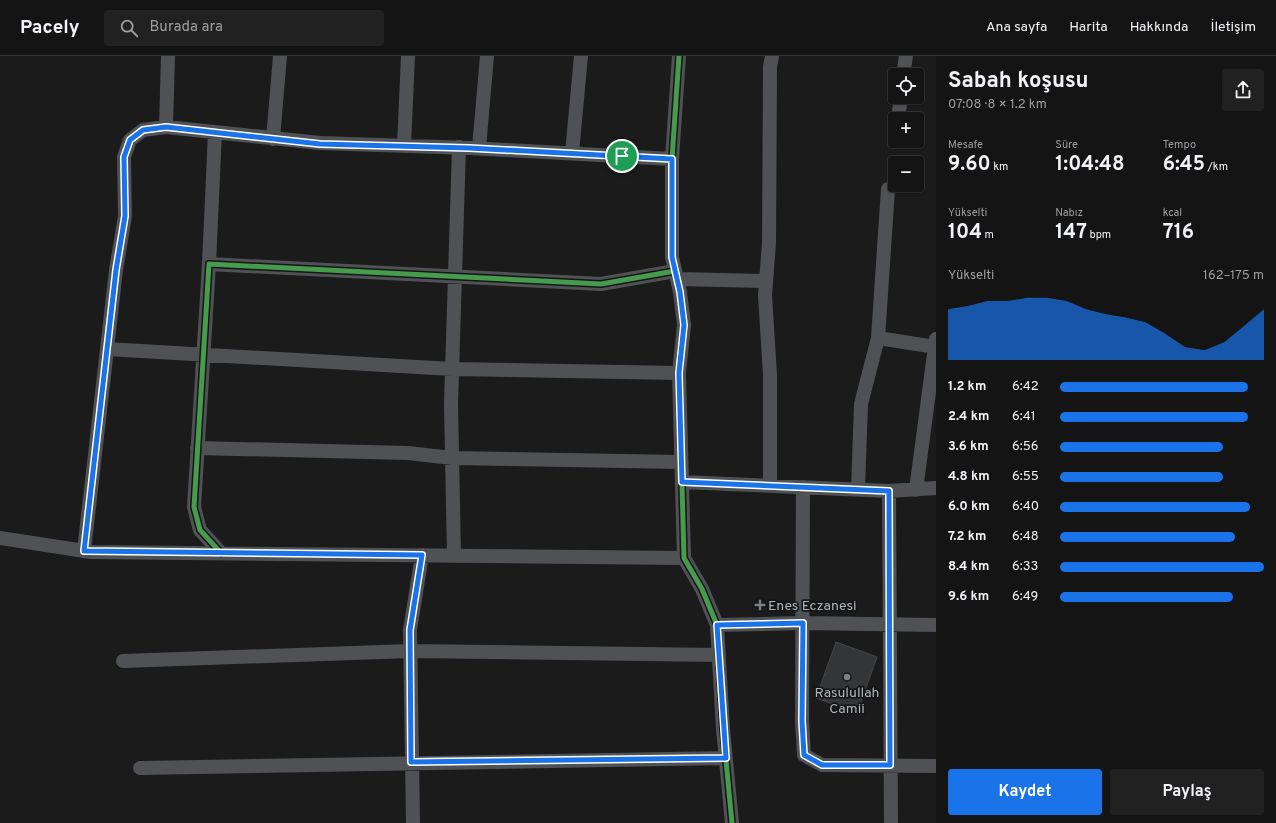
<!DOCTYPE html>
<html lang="tr">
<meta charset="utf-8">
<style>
:root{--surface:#141415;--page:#212122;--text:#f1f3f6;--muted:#9d9ea0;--line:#333334;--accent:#1a73e8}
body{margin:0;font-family:Overpass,sans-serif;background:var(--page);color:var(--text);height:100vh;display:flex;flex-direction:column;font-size:15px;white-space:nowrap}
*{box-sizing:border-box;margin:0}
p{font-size:13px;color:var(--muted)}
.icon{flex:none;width:22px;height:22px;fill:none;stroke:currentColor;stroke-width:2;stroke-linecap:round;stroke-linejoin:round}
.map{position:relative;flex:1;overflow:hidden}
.drawer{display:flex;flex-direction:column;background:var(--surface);width:340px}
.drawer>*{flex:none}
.buttons{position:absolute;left:888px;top:12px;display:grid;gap:8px}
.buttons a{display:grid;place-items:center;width:36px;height:36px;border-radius:4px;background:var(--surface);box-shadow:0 1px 3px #0004,0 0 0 1px var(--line);font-size:20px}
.pin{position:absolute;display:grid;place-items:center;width:34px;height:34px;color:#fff;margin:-17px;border:2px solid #fff;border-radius:50%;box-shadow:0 1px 4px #0007}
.round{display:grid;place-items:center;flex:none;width:42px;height:42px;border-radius:4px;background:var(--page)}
.summary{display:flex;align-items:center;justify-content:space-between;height:68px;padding:0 12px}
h1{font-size:22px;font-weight:700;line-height:30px}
.stats{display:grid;grid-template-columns:repeat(3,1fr);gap:6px;height:68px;padding:4px 12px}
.stats div{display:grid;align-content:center}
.stats b{font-size:20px;font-weight:700}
.stats small{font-size:11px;font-weight:400}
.stats p{font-size:11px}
.chart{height:112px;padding:8px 12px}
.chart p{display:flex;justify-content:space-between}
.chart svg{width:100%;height:72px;margin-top:4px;fill:var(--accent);opacity:.7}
.primary-button{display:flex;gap:8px;margin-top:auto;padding:8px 12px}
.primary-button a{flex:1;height:46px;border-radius:4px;background:var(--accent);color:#fff;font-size:16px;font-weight:700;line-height:46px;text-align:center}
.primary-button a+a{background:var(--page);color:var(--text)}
ul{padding:0 12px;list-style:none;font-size:13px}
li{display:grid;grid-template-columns:64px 48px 1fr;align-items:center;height:30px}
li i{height:10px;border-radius:5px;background:var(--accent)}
header{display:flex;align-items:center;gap:24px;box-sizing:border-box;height:56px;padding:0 20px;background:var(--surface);border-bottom:1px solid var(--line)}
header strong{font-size:19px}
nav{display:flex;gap:22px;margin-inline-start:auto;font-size:14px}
.search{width:280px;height:36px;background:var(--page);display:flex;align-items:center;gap:10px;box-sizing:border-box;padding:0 14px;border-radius:4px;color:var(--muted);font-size:15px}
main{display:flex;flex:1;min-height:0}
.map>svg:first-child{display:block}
.building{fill:#343536;stroke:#444548}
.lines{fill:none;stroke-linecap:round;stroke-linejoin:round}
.street{stroke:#505154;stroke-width:14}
.cycleway-casing{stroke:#151618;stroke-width:8}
.cycleway{stroke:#469c4c;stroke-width:5}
.route-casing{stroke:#fff;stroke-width:8}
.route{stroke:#1a73e8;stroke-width:5}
.poi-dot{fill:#7b7e83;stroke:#151618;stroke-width:1.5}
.labels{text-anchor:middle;stroke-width:3.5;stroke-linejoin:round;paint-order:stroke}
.poi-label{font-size:14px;fill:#aeb3bb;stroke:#151618;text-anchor:start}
</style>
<header>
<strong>Pacely</strong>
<div class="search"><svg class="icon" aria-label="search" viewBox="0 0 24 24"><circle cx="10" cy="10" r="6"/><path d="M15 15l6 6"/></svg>Burada ara</div>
<nav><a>Ana sayfa</a><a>Harita</a><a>Hakkında</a><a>İletişim</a></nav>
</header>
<main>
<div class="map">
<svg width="936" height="767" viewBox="0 0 936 767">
<rect width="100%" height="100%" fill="#1b1b1c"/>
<path class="building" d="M 836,586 L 877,601 L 857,657 L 816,642 Z"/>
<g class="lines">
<path class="street" d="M 168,0 L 166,71 L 320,87 L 469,92 L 672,103
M 679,0 L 672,103 L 672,201 L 680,236 L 684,269 L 679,317 L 684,502 L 702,533 L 717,569 L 723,673 L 732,767
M 903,19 L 906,0
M 898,63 L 901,41
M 273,83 L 280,0
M 404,90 L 408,0
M 479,92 L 487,0
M 572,97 L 581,0
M 209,208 L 215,76
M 677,223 L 766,225
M 878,282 L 936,291
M 107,293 L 452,313 L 679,317
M 197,392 L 408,397 L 452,402 L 681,406
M 682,426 L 889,435 L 936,432
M 770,429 L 770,319 L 765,239 L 769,187 L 770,11 L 772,0
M 803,431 L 802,665 L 804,699 L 822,709 L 936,710
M 858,433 L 861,348 L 878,282 L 888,133
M 916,434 L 936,283
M 889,435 L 891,767
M 0,482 L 91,496 L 684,502
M 84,495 L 116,214 L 125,160 L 124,101 L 130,84 L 143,74 L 166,71
M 221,497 L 200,474 L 194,451 L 209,208 L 601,228 L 675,215
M 454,499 L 451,348 L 459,91
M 717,569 L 803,567 L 936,569
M 123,605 L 410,595 L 719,599
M 140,712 L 726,702
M 413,767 L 410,574 L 422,499"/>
<defs>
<path id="cycleway" d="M 679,0 L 672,103 L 672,201 L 680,236 L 684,269 L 679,317 L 684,502 L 702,533 L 717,569 L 723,673 L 732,767
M 221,497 L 200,474 L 194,451 L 209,208 L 601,228 L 675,215"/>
</defs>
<use href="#cycleway" class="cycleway-casing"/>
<use href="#cycleway" class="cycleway"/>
</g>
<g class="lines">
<defs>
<path id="route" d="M 166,71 L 320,88 L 469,92 L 672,103 L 672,201 L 680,236 L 684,269 L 679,317 L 682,426 L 889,435 L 890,709 L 822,709 L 804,699 L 802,665 L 803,567 L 717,569 L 726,702 L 411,706 L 410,574 L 422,499 L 84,495 L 116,214 L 125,160 L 124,101 L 130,84 L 143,74 Z"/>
</defs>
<use href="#route" class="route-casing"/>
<use href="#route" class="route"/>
</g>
<g class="poi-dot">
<path d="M758 543h4v4h4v4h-4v4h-4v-4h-4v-4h4z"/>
<circle cx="847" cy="621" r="4"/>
</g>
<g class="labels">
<g class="poi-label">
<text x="768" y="554">Enes Eczanesi</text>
<text x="847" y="641" text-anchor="middle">Rasulullah<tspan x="847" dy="16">Camii</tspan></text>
</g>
</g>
</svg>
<div class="buttons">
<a><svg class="icon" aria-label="locate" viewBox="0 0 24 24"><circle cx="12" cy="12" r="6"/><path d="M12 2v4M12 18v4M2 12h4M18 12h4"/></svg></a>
<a>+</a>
<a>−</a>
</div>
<div class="pin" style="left:622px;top:100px;background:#1e9e55"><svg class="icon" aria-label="arrive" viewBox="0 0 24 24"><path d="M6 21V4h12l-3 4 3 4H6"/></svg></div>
</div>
<section class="drawer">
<div class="summary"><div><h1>Sabah koşusu</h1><p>07:08 · 8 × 1.2 km</p></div><a class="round"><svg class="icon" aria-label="share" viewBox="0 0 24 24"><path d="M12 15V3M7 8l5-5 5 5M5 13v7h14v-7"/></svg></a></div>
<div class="stats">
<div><p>Mesafe</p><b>9.60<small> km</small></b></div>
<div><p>Süre</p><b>1:04:48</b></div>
<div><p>Tempo</p><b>6:45<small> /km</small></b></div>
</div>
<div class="stats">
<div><p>Yükselti</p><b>104<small> m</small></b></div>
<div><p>Nabız</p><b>147<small> bpm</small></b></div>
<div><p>kcal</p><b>716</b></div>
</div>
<div class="chart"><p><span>Yükselti</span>162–175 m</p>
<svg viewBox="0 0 160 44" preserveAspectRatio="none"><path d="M0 44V13L10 11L20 8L30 8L40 6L50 6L60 8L70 13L80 16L90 18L100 21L110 28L120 36L130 38L140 33L150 23L160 13V44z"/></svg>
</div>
<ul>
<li><b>1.2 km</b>6:42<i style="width:92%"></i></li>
<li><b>2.4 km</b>6:41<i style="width:92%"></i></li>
<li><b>3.6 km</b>6:56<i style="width:80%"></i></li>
<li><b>4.8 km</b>6:55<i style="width:80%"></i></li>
<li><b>6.0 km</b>6:40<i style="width:93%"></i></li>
<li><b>7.2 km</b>6:48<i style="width:86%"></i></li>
<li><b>8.4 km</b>6:33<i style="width:100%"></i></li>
<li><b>9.6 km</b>6:49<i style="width:85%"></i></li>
</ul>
<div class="primary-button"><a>Kaydet</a><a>Paylaş</a></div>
</section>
</main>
